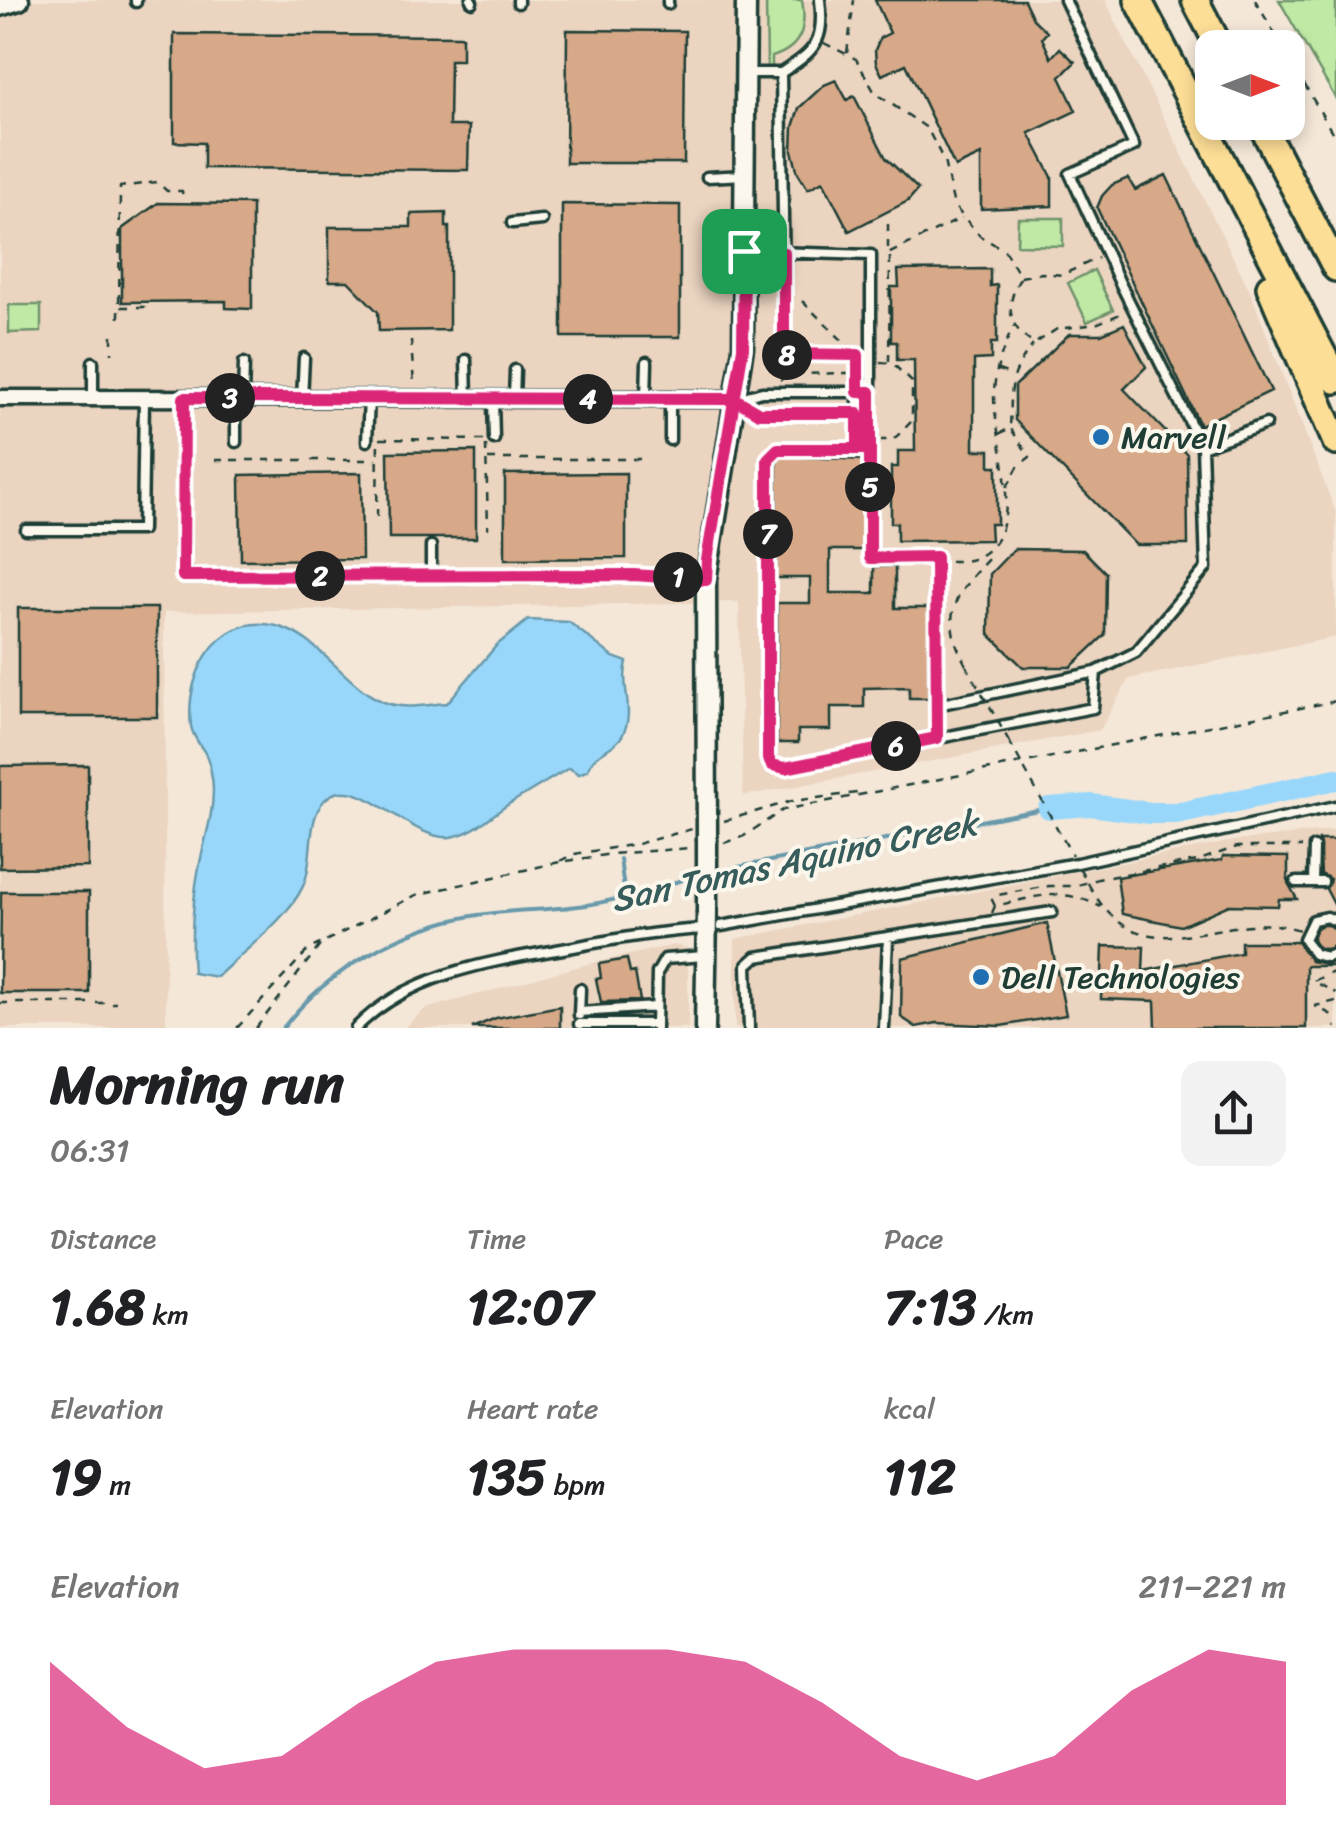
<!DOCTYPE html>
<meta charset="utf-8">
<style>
:root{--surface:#fff;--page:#f2f2f2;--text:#202124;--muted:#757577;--accent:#db2777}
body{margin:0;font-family:Sriracha,sans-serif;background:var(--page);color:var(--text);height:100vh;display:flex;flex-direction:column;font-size:38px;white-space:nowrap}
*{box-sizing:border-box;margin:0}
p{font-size:32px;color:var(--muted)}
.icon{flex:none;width:55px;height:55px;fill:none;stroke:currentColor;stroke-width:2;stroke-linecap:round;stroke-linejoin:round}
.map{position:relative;height:1028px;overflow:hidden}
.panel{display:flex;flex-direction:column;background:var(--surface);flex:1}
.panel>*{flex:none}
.needle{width:65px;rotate:90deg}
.tools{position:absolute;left:1195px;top:30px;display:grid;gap:20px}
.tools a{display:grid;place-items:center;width:110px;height:110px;border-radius:20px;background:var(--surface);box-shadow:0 5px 15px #0003;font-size:50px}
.pin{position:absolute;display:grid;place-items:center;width:85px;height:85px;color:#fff;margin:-42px;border-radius:20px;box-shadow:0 5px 15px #0006}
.km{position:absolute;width:50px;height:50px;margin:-25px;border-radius:50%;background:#222;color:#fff;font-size:28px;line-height:50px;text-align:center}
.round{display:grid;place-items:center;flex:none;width:105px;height:105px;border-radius:20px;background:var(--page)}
.overview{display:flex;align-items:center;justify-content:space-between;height:170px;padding:0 50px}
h1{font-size:55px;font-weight:700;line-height:75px}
.figures{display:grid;grid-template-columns:repeat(3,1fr);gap:15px;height:170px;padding:10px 50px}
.figures div{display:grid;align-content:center}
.figures b{font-size:50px;font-weight:700}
.figures small{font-size:28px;font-weight:400}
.figures p{font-size:28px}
.chart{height:280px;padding:20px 50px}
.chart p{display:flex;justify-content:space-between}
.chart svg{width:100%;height:180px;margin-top:10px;fill:var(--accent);opacity:.7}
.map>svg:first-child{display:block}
.built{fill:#ebd4c0}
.green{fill:#bfe9a5;stroke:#6f936c;stroke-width:2.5}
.water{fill:#99d7fa;stroke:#6899ab;stroke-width:2.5}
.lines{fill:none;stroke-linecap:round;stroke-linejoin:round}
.stream{stroke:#6899ab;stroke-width:4}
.river{stroke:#99d7fa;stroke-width:22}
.building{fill:#d7a989;stroke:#1f3d34;stroke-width:2.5}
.service-casing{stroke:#1f3d34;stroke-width:15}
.minor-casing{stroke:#1f3d34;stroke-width:21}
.tertiary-casing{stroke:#1f3d34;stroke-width:25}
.motorway-casing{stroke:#1f3d34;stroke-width:32}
.path{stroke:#1f3d34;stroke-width:2.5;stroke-dasharray:8 8;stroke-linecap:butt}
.service{stroke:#fbf7ec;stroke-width:8}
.minor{stroke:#fbf7ec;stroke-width:14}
.tertiary{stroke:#fbf7ec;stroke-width:18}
.motorway{stroke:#fdde96;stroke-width:25}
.tertiary-bridge-casing{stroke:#1f3d34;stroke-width:25;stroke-linecap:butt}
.path-bridge{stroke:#1f3d34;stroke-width:2.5;stroke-dasharray:8 8;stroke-linecap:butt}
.tertiary-bridge{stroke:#fbf7ec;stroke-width:18}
.route-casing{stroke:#fff;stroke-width:20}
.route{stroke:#db2777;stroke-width:12}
.poi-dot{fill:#1f6fb2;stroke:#fbf7ec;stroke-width:4}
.labels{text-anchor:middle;stroke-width:8;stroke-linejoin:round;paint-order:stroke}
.poi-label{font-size:32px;fill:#1f3d34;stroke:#fbf7ec;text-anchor:start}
.water-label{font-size:35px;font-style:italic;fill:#375c5c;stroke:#fbf7ec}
</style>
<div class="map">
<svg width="1336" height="1028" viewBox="0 0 1336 1028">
<rect width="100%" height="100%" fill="#f4e7d8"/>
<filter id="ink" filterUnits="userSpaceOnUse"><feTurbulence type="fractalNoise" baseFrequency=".01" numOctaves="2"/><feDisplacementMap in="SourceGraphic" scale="20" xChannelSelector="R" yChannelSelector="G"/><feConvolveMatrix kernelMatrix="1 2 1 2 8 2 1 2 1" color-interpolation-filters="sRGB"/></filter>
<g filter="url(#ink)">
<path class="built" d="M 0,0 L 1105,0 L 1250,291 L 1336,513 L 1336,637 L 1129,679 L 1100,730 L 743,796 L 739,602 L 164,612 L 166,1028 L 0,1028 Z
M 1336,830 L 1336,1028 L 735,1028 L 735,939 L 1233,841 Z
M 674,945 L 688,948 L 688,1028 L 404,1028 L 425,1009 L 588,964 Z"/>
<path class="green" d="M 766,0 L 802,0 C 807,28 801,48 772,57 L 772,68 L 767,67 Z
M 1279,0 L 1336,0 L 1336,99 Z
M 1018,218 L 1063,218 L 1063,246 L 1017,245 Z
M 1094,270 L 1113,310 L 1087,322 L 1068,283 Z
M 9,305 L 41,305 L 41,332 L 9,333 Z"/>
<path class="water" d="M 528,620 L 569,622 L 613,657 L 627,662 C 620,687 636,711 622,736 C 614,750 593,752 588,770 L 579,774 L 569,768 C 549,780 529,792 509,804 C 490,816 474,834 450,837 C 411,841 364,777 331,795 C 305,810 314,858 305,881 C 294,914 242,952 217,977 L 193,973 C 190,937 193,893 201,858 C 206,835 213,814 213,790 C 213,779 210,763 205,753 C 200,745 192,735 191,726 C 184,669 224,603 288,630 C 329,647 357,703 401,706 C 415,708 432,704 447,703 L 497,645 Z"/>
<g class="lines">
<path class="stream" d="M 620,859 L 625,896
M 712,872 L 1049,808
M 283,1028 C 328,969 405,926 478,915 C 515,909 554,911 592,904 C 630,898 666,884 703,874"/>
<path class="river" d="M 1049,808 L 1091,805 L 1150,813 L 1181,813 L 1336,779"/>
</g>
<path class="building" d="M 875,0 L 1024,0 L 1033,19 L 1047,32 L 1042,38 L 1051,58 L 1060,48 L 1075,62 L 1060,77 L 1076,111 L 1029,133 L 1052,177 L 1052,206 L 981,209 L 981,155 L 955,167 L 906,64 L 882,75 L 876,63 L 875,50 L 880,38 L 890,33 Z
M 567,30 L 685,31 L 684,163 L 566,163 Z
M 174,34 L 462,36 L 462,60 L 450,60 L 449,126 L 469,126 L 468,170 L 204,168 L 204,143 L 174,142 Z
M 836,80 L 847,100 L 854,96 L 886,158 L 918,189 L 908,201 L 849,231 L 823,181 L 808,189 L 798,173 L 792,151 L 793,127 L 799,108 L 824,85 Z
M 1166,175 L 1271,391 L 1200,425 L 1097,208 L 1102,196 L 1112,185 L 1128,178 L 1135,190 Z
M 158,203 L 252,204 L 252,309 L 226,308 L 226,301 L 122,302 L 122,229 Z
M 562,204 L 680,205 L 680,337 L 562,337 Z
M 446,213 L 446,227 L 449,227 L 449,330 L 379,331 L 378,312 L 348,281 L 329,281 L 329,227 L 411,227 L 411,214 Z
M 990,269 L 990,286 L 997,285 L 997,343 L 991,343 L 991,359 L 974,360 L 974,450 L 990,450 L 990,466 L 997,466 L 997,524 L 990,524 L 991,540 L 897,541 L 897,523 L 891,523 L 891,467 L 898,467 L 898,451 L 915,451 L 914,360 L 897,360 L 897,342 L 891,342 L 891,287 L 899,287 L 898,270 Z
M 1124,324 L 1146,367 L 1124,389 L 1187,454 L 1188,545 L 1136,545 L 1015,420 L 1015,386 L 1069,334 L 1101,334 Z
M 476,451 L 476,538 L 389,538 L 388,452 Z
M 782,456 L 864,460 L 864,550 L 830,550 L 830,593 L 874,593 L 874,567 L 895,566 L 895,608 L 929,608 L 929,698 L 909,698 L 909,687 L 864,688 L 864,707 L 831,707 L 831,730 L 798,730 L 798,743 L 777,743 L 777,603 L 810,603 L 810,578 L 776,578 L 777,461 Z
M 361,473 L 362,559 L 241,560 L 240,475 Z
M 626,473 L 626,558 L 505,559 L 505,474 Z
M 1014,549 L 1083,550 L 1106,573 L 1105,635 L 1071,667 L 1023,667 L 989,634 L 990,574 Z
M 18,608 L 157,608 L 157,717 L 18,717 Z
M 88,765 L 88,867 L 0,868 L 0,766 Z
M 1319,840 L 1336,840 L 1336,908 L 1326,889 L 1330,879 L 1321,874 Z
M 1223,856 L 1288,857 L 1288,883 L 1297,899 L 1279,899 L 1278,906 L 1229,905 L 1181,926 L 1122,914 L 1117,877 L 1222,860 Z
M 1,892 L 89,892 L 89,993 L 0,993 Z
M 1047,923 L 1066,1015 L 1001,1026 L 937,1023 L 916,1027 L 901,1017 L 902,958 Z
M1313 937a12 12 0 1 1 24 0a12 12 0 1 1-24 0Z
M 1241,942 L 1297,942 L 1311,961 L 1327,964 L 1336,961 L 1336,966 L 1306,966 L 1306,1028 L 1156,1028 L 1155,1001 L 1101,999 L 1103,946 L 1144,947 L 1143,971 L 1241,953 Z
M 627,959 L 630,973 L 635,972 L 640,1001 L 601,1002 L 596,979 L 601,978 L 599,964 Z
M 560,1006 L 560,1028 L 472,1028 L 496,1018 Z"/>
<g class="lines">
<defs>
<path id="service" d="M 136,0 L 136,2
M 471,0 L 472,2
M 518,0 L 518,3
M 668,0 L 668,4
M 1065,0 L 1134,146 L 1070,174 L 1119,281 L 1202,447 L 1206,568 L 1136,652 L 1096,672
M 748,73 L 781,73 L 785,355 L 871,355
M 781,73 C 815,51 825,42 820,0
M 707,177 L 745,175
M 512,223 L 542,220
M 745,251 L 871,255 L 871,558 L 936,557 L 937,738
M 857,355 L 859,449
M 466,360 L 467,399
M 93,362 L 93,398
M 184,399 L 183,575 L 634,575 L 706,580
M 236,399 L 236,442
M 243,399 L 244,363
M 302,399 L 304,358
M 493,399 L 494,439
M 514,399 L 515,370
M 646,399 L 647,362
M 670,399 L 670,440
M 735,399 L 759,413 L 870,413
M 735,399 L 762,392 L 870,392
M 367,441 L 369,399
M 1202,447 L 1266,424
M 870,449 L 779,449 L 768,459 L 769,758 L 772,765 L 785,768 L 1093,708 L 1096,672 L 937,705
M 26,530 L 142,530 L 144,398
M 431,546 L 431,576
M 1296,882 L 1323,882
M 1313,882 L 1314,847
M 1336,921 L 1327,917 L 1313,920 L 1304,939 L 1314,954 L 1327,957 L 1336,953
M 721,926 L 1077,863 L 1336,806
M 579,1012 L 656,1007
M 579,1015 L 580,989
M 579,1024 L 656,1024
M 356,1028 C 410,972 495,961 568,948 C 614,939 659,931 705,929
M 656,1028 L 657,973 L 665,959 L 704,956
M 749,1028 L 747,965 L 756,957 L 1052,912
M 884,1028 L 888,938"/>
<path id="minor" d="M 0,398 L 735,399"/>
<path id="tertiary" d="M 0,6 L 19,0
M 707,839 L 706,580 L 743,348 L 746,0
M 705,1028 L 707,914"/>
<path id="motorway" d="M 1138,0 L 1336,380
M 1195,0 L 1220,48
M 1260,122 L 1336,268
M 1270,287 L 1336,442"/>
</defs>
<use href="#service" class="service-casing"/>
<use href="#minor" class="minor-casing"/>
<use href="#tertiary" class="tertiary-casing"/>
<use href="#motorway" class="motorway-casing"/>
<path class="path" d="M 1255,0 L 1283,48
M 824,43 L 856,59 L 875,93 L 927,128 L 944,161 L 954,206 L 980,236 L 1004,250 L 1021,277 L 1042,273 L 1062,275 L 1098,258
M 847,53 L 854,0
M 1288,56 L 1336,139
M 888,224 L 888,254 L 962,218
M 1020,278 C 1005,306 1007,326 1034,344 L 1057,329 L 1096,324 L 1125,312
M 802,301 L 848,346
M 121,307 L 144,307 L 144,302
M 119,318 L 120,187 L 157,182 L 167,191 L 182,191 L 183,199
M 112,335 L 112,353
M 411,340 L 414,386
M 889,361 L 890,254
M 880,362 L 892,363 L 912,382 L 912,421 L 893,440 L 881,440
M 998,370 L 1013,375
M 780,380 L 793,374 L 848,373
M 999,434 L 1010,428 C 1012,390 1007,377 1033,345
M 486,445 L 488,529
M 488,459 L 647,459
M 215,460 L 376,460
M 1007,487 L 1019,465 L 1030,457 L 1011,429
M 377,517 L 378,439 L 484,440
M 950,561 C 957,561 967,561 973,559 C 1033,535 993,440 994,393 C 995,368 1003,348 1014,326
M 966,665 C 939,615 954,595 990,557
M 1009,741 L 1072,855
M 724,821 L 792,801 L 857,793
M 724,843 L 744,836 L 783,810 L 1336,701
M 560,861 L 574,854 L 637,844 L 692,829
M 1089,885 C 1142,984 1224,904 1299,930
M 995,906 L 992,900 L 998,895 L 1049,886 L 1075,886 L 1098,879 L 1197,861 L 1237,847 L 1302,847
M 992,913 L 995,906 C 1036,897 1061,886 1101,907
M 1336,971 L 1313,981 L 1336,993
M 1336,1001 L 1315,1006 L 1336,1017
M 0,1003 L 116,1003
M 237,1028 L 309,949 L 320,944
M 256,1028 L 322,943 L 416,895 L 555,863 L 611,854 L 691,848
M 1335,1028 L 1336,1026"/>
<use href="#service" class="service"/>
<use href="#minor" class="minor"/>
<use href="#tertiary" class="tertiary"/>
<use href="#motorway" class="motorway"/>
<defs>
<path id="tertiary-bridge" d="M 707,914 L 707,839"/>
</defs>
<use href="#tertiary-bridge" class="tertiary-bridge-casing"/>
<path class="path-bridge" d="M 966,665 L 1009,741
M 1080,869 L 1089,885"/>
<use href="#tertiary-bridge" class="tertiary-bridge"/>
</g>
</g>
<g class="lines" filter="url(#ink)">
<defs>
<path id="route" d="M 744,251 L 743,348 L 707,560 L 706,580 L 634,575 L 183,576 L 184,398 L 735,399 L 759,413 L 858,413 L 858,449 L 870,449 L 870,558 L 936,557 L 937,738 L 785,768 L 772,765 L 768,758 L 768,459 L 778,449 C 809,449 840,449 870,449 L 870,392 L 858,392 L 858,355 L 784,354 L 784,253 L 744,251"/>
</defs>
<use href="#route" class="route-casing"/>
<use href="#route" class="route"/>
</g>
<g class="poi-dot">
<circle cx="1101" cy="437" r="10"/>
<circle cx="981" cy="977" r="10"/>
</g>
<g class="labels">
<g class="poi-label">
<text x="1121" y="448">Marvell</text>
<text x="1001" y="988">Dell Technologies</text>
</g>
<g class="water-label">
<text transform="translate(794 861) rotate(-12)" y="12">San Tomas Aquino Creek</text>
</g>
</g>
</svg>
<div class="tools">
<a><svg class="needle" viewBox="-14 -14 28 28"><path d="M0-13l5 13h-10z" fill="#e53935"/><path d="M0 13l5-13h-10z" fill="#757577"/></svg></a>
</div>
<div class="pin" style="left:744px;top:251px;background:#1e9e55"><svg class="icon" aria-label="arrive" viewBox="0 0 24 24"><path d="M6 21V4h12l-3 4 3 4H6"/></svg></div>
<b class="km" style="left:678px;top:577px">1</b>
<b class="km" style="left:320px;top:576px">2</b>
<b class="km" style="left:230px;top:398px">3</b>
<b class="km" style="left:588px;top:399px">4</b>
<b class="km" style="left:870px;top:487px">5</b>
<b class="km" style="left:896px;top:746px">6</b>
<b class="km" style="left:768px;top:534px">7</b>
<b class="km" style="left:787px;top:355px">8</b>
</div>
<section class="panel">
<div class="overview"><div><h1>Morning run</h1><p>06:31</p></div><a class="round"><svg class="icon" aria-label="share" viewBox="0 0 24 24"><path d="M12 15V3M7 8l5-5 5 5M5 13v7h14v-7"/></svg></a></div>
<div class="figures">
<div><p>Distance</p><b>1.68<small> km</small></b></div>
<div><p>Time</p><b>12:07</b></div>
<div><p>Pace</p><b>7:13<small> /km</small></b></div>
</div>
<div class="figures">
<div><p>Elevation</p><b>19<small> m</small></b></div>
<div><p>Heart rate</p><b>135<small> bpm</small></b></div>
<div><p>kcal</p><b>112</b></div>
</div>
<div class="chart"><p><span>Elevation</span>211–221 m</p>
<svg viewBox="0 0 160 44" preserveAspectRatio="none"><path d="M0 44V9L10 25L20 35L30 32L40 19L50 9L60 6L70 6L80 6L90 9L100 19L110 32L120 38L130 32L140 16L150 6L160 9V44z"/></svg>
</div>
</section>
